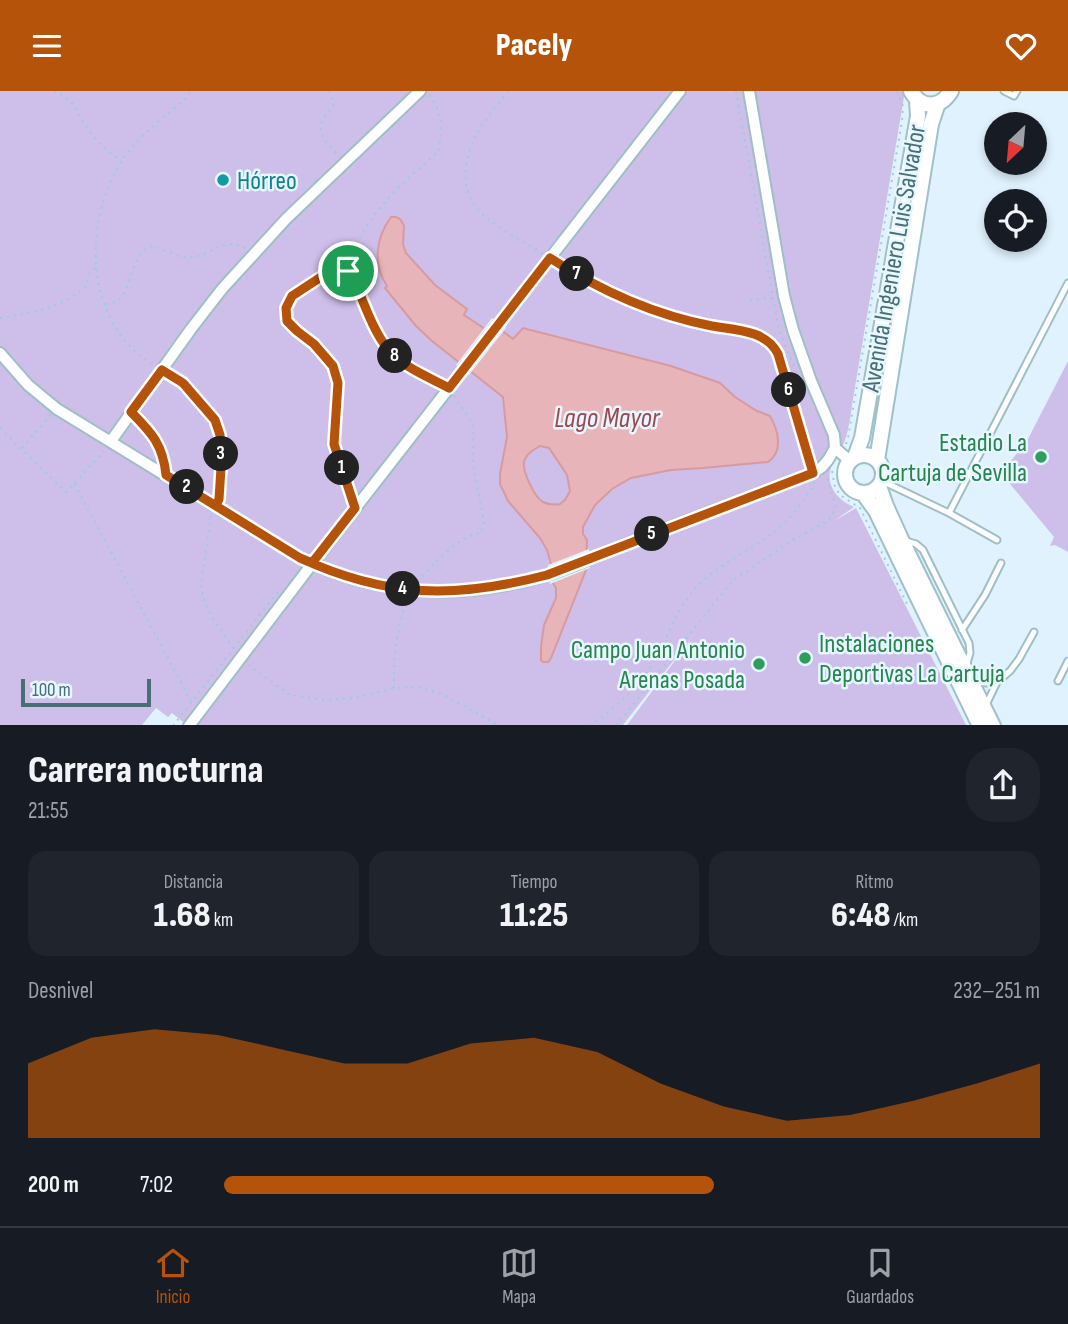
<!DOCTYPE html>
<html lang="es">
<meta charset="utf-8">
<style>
:root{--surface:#171b24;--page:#20242c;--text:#f1f3f6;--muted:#9ea1a6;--line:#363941;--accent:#b45309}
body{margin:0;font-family:"Sofia Sans Condensed",sans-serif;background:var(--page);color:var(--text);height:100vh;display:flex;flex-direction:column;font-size:26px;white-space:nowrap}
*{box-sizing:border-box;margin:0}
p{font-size:23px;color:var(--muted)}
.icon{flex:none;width:38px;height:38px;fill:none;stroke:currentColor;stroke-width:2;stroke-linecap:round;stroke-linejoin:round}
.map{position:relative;height:634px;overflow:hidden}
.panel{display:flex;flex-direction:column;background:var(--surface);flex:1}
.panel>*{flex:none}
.needle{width:46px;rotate:206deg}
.tools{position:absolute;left:984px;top:21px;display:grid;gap:14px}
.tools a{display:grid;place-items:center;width:63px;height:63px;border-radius:50%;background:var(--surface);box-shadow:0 4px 10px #0003;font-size:35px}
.scale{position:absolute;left:21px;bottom:18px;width:130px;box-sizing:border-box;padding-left:7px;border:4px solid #476f74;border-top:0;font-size:19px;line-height:24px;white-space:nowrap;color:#476f74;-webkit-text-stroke:5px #e7f6ff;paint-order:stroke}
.pin{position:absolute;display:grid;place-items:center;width:60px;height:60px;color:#fff;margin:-30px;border:4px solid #fff;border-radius:50%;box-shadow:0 2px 7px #0007}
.km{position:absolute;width:35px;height:35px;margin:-18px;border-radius:50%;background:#222;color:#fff;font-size:19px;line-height:35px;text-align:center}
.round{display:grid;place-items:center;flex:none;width:74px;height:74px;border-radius:28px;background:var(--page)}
.overview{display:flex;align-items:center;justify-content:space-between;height:119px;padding:0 28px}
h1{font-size:38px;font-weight:800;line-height:52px}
.figures{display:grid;grid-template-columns:repeat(3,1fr);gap:10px;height:119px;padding:7px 28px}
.figures div{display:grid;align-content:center;border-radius:18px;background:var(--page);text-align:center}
.figures b{font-size:35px;font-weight:800}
.figures small{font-size:19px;font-weight:400}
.figures p{font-size:19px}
.chart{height:196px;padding:14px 28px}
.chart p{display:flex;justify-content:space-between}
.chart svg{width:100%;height:126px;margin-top:7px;fill:var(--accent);opacity:.7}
ul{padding:0 28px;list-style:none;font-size:23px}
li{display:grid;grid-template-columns:112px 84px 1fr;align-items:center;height:52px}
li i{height:18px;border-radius:9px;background:var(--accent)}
header{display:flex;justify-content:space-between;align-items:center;height:91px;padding:0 28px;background:var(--accent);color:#fff;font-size:32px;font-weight:800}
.dock{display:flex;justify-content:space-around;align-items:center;height:98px;border-top:2px solid var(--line);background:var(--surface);font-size:19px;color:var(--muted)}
.dock a{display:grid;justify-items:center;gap:4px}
.dock .active{color:var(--accent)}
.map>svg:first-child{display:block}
.green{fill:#cebeea}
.water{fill:#e6b4b9;stroke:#d89a9f;stroke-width:2;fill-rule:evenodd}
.pier{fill:#e0f2fd}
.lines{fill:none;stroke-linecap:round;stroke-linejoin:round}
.lane-casing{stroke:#9fbfc6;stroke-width:9}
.street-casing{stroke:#9fbfc6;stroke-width:14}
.secondary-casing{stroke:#9ec1ca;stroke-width:18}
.path{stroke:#9aced7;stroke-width:2;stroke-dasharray:2 5;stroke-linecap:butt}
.lane{stroke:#fff;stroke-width:5}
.street{stroke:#fff;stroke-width:10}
.secondary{stroke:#fff;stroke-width:14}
.route-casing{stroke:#fff;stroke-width:14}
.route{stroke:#b45309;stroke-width:9}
.culture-dot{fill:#0f9aa8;stroke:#e7f6ff;stroke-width:2.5}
.leisure-dot{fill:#2e9e5b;stroke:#e7f6ff;stroke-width:2.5}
.labels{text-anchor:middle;stroke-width:5;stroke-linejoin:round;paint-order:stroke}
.culture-label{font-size:26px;fill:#0d838f;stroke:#e7f6ff;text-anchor:start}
.street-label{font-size:26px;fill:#476f74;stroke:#e7f6ff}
.leisure-label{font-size:26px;fill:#27864d;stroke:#e7f6ff;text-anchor:end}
.water-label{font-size:28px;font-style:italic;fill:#9d484e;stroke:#e7f6ff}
</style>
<header><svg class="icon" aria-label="menu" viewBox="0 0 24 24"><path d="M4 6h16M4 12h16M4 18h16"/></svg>Pacely<svg class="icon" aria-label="heart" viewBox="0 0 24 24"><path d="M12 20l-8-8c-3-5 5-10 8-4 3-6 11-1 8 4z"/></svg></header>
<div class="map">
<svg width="1068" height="635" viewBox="0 0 1068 635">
<rect width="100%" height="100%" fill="#e0f2fd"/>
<path class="green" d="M 0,0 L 905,0 L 854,302 C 851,318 850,337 844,352 C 841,359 836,365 833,372 C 823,391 836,409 854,416 L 834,430 L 856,417 L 966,634 L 627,634 L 696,541 L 623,634 L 188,635 L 172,622 L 168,626 L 156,617 L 142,634 L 0,634 Z
M 1068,270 L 1068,461 L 1055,454 L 1050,455 L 1054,446 L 1001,382 L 1027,350 Z"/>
<path class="water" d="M 391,126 L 396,126 L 401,129 L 404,135 L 403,153 L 406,162 L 435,194 L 467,218 L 464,224 L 485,238 L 491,231 L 513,248 L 523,237 L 671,275 L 720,292 L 735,306 L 757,320 L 770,325 C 778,339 784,360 768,371 L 703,377 L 671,379 L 631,387 L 612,398 L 595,414 L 583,436 L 583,443 L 587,449 L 586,479 L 551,567 L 548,571 L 543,571 L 541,569 L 541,555 L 544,534 L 556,507 L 556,497 L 553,492 L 551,473 L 547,459 L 540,447 L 508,410 L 500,393 L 500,383 L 507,346 L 503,306 L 432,250 L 416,235 L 385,197 L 387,195 C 373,174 375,148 391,126 ZM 540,355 L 549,357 L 567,384 L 570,400 L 565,409 L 560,413 C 554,414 549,414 543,411 C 535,407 522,380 524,371 C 526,363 533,359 540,355 Z"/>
<path class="pier" d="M 492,227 L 506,237 L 469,284 L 456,274 Z
M 589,458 L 590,477 L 550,493 L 548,474 Z"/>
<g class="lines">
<defs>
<path id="lane" d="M 1004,0 L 1014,5 L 1017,0
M 882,390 L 949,422 L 997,449
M 949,422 L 1068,192
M 906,450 L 916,453 L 923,459 L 969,552 L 970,562 L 967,572
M 962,539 L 985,504 L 1001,472
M 1058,590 L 1068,570
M 972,591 L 987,592 L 997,591
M 986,614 L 997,591 L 1010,580 L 1019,568 L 1034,541"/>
<path id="street" d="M 0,262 L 28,294 L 57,318 L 300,467 C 380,505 459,510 544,485 C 576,475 608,460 639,448 C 697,426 755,404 813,382 L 822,376 L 828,369 L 835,357 L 834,344 L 811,290 L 793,239 L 784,205 L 749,0
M 111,350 L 191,238 L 222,198 L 286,128 L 420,0
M 835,357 L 850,370
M 189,635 L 312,473 L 680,0"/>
<path id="secondary" d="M 911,0 C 921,18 940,18 951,0
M845 383a19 19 0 1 1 38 0a19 19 0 1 1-38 0Z
M 855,366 L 862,347 L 918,25 L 917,9
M 877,369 L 931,33 L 938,12
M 879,395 L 886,415 L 900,446 L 993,635
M 863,402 L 876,420 L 980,635"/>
</defs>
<use href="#lane" class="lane-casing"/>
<use href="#street" class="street-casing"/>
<use href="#secondary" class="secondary-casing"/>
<path class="path" d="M 54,0 C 80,11 75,23 91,42 C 99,53 110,62 121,70
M 329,0 L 334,13 C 316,37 315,41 338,64
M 508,0 C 487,27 462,54 466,91 C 467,102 472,112 479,120 C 495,136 523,150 543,163
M 736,0 L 779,240 L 798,285
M 559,174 C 607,201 657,224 711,234 C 735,239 766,239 778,263 L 810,372
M 348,180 C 351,170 354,159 359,149 C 377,113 409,86 439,60 C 442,34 444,26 429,3
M 750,209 L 773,207
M 106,213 C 109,213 114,212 117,210 C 131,202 130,166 150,155 C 164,157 178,168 193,166 C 215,163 222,145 247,158
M 0,227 C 32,221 59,219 85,196 L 89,183 L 95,177
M 152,273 C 84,232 82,131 122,70 C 138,45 164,26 187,6 L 191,0
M 169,283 L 183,292 L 215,329 L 220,344 L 221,377 L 219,407
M 140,330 L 159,356 L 165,372
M 0,337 L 66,401 L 74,392 L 193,614
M 846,353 L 848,347 L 902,30 L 903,15 L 897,0
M 22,357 L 51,324
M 832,380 L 835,396 L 840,404 L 860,417 L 908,515
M 75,392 L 104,360
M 352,406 C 346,389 338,371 335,354 C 331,335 342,310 337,289 C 334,275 324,264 314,254 C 302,242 278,232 288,212 C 292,205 296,201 303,196 C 317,188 331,180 348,180 L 353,186 C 366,214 376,252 402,271 C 413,279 428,285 440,292
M 211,425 L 201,492 C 202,519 222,538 235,560
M 417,490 C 434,474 458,444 481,442 L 484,430 L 473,374 L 473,333 L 454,305
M 248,574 L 290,604 L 325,609 L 355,607 L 394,597 L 419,596 L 442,603 L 500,635
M 394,597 C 393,564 397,541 406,509
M 173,635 L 280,498
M 590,635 C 617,615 641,594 657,565 C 669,543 677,518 694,499 C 718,472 753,459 780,436 C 794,424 804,408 814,394 L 814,391
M 616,635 L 732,490 L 793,449 L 828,430 L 836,417 L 827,386"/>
<use href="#lane" class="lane"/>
<use href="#street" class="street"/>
<use href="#secondary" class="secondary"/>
</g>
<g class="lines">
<defs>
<path id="route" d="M 348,180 L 340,180 L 321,186 L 292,205 L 286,217 L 287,230 L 297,240 L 314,253 L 333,275 L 338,292 L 334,353 L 355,417 L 312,472 L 300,467 L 166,384 C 163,354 152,342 131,321 L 162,279 L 183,292 L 215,329 L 220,344 L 221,377 L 219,408 L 216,415 L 300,467 C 387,507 455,508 547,484 L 813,382 L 778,263 C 766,239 736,239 712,235 C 655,224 599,199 550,167 L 449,297 C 429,286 404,277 389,259 C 374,243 362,207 353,186 L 348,180"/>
</defs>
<use href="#route" class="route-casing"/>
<use href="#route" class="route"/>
</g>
<circle class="culture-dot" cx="223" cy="89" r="7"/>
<g class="leisure-dot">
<circle cx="1041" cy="366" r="7"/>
<circle cx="805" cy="567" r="7"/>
<circle cx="759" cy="573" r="7"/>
</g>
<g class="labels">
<g class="culture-label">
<text x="237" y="98">Hórreo</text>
</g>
<g class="street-label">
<text transform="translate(893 167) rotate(-80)" y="9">Avenida Ingeniero Luis Salvador</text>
</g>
<g class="leisure-label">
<text x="1027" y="360">Estadio La<tspan x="1027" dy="30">Cartuja de Sevilla</tspan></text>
<text x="819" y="561" text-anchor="start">Instalaciones<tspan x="819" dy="30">Deportivas La Cartuja</tspan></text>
<text x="745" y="567">Campo Juan Antonio<tspan x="745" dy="30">Arenas Posada</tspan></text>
</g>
<g class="water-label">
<text x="607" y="336">Lago Mayor</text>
</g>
</g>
</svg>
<div class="tools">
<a><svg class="needle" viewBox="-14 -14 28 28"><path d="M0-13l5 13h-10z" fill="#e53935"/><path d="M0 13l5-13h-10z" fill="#9ea1a6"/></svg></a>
<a><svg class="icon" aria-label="locate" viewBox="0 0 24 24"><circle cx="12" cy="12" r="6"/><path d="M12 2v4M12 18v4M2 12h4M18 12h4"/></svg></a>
</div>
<div class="scale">100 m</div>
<div class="pin" style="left:348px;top:180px;background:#1e9e55"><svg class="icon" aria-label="arrive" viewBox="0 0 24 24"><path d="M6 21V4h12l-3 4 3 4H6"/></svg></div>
<b class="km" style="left:342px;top:377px">1</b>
<b class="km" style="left:187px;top:396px">2</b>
<b class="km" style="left:221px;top:363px">3</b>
<b class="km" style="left:403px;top:498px">4</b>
<b class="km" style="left:652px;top:443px">5</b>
<b class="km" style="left:789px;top:299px">6</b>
<b class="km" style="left:577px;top:183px">7</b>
<b class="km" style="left:395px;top:265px">8</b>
</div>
<section class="panel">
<div class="overview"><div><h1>Carrera nocturna</h1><p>21:55</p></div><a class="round"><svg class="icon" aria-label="share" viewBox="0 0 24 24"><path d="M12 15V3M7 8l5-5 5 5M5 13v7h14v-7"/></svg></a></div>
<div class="figures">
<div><p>Distancia</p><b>1.68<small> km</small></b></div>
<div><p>Tiempo</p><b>11:25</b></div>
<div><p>Ritmo</p><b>6:48<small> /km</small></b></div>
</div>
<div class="chart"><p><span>Desnivel</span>232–251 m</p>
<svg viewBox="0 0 160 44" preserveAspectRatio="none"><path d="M0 44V18L10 9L20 6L30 8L40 13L50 18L60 18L70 11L80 9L90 14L100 25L110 33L120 38L130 36L140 31L150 25L160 18V44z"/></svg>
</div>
<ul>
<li><b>200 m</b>7:02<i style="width:60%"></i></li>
</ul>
</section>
<nav class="dock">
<a class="active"><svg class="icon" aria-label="home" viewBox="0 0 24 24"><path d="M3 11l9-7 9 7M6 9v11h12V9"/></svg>Inicio</a>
<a><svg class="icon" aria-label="map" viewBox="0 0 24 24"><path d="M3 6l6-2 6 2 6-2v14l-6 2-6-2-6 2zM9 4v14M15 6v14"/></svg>Mapa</a>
<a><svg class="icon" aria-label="saved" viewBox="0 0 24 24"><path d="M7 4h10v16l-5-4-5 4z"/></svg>Guardados</a>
</nav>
